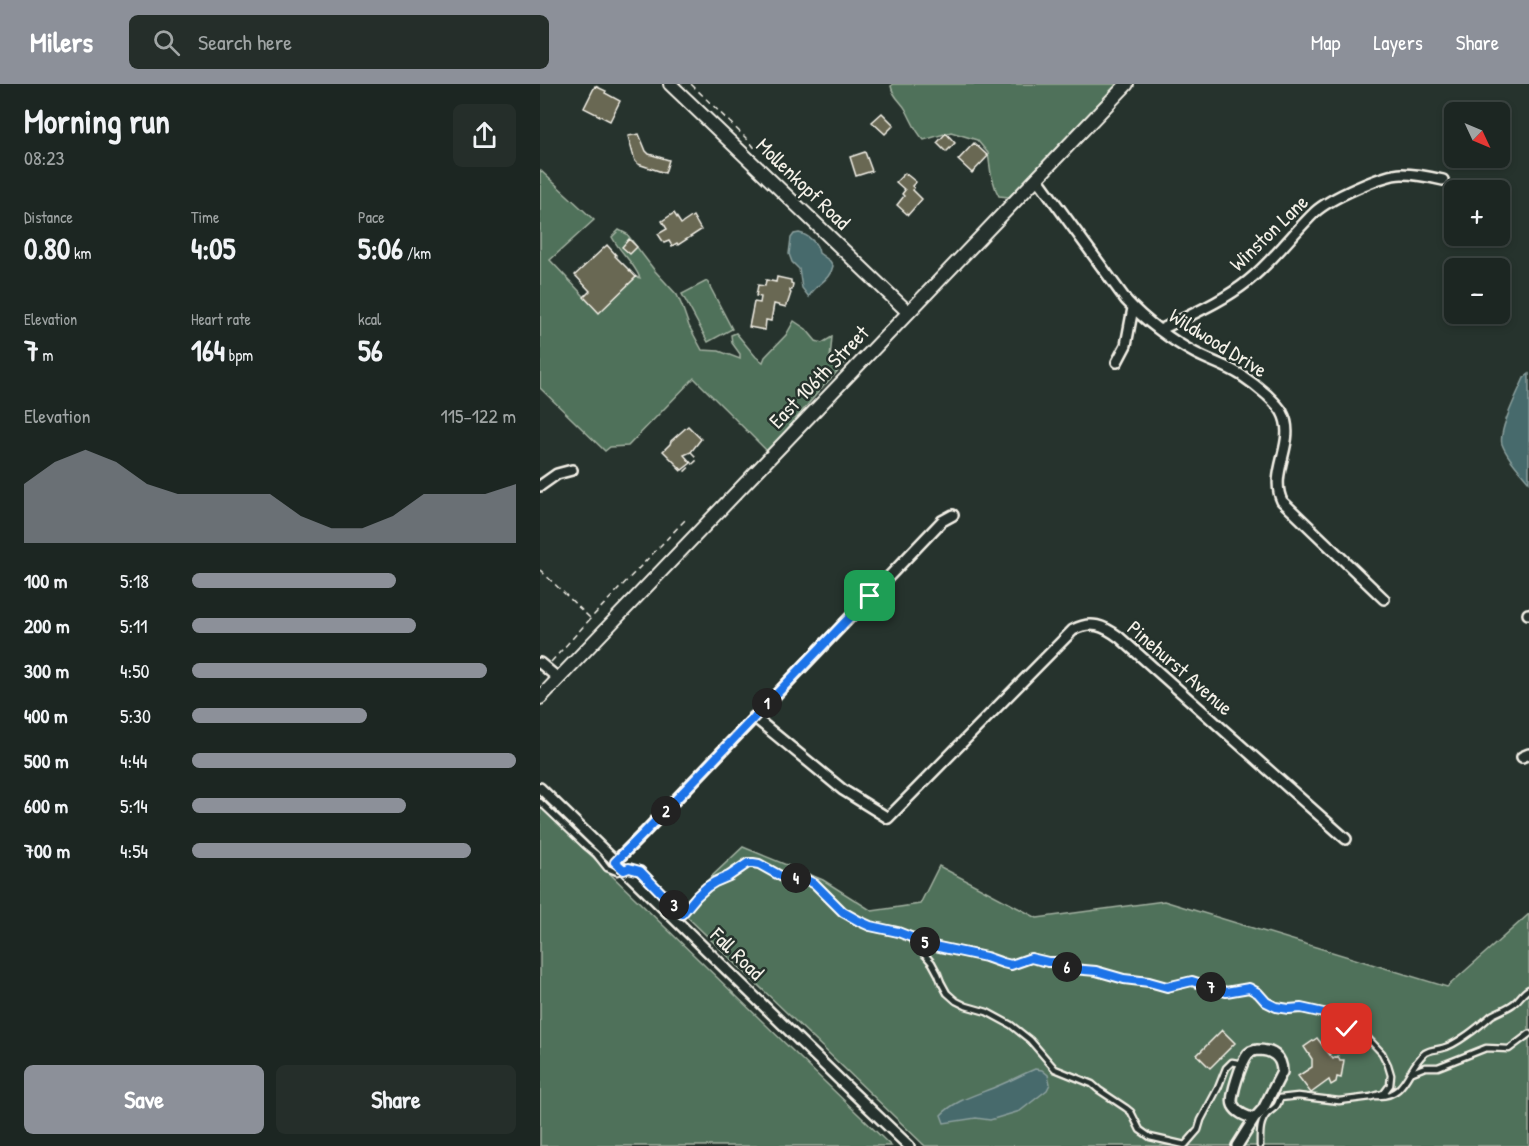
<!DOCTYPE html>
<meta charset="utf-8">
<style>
:root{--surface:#1c2622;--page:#252e2a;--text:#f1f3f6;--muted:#a0a5a5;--line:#3a4340;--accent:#8c9099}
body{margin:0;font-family:"Patrick Hand",sans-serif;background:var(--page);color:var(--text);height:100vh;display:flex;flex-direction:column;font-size:22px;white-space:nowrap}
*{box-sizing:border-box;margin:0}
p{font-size:20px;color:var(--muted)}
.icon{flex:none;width:33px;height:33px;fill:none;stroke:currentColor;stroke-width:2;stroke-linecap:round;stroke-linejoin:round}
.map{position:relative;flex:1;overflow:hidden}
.side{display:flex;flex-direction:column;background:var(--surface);width:540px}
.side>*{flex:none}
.needle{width:39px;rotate:134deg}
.fabs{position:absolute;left:904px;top:18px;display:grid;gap:12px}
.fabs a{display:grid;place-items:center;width:66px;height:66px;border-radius:9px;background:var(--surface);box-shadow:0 3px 9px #0003,0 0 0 2px var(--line);font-size:30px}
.pin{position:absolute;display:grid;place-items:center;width:51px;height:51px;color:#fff;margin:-26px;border-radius:12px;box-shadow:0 3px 9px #0006}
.km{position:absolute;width:30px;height:30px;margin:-15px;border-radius:50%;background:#222;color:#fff;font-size:16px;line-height:30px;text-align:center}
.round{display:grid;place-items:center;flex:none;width:63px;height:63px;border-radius:9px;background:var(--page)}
.overview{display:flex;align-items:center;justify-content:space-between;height:102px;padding:0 24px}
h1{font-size:33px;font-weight:800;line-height:45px}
.metrics{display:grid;grid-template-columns:repeat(3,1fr);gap:9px;height:102px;padding:6px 24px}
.metrics div{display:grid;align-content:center}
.metrics b{font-size:30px;font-weight:800}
.metrics small{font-size:16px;font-weight:400}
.metrics p{font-size:16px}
.chart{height:168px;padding:12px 24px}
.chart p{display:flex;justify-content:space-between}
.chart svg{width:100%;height:108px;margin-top:6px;fill:var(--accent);opacity:.7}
.action{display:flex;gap:12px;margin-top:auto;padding:12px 24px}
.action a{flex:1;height:69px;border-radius:9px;background:var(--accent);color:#fff;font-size:24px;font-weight:800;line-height:69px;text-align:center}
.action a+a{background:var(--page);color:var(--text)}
ul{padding:0 24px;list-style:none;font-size:20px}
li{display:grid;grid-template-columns:96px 72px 1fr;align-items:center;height:45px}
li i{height:15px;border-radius:8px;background:var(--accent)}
header{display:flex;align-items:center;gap:36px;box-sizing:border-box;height:84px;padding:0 30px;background:var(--accent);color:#fff}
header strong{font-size:28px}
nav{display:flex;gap:33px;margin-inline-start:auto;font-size:21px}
.search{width:420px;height:54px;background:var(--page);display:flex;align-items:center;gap:15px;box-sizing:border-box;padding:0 21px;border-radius:9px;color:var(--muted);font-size:22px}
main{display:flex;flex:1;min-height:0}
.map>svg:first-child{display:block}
.green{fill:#50715a;stroke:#a2b1a1;stroke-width:1.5}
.water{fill:#466a6c;stroke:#8ca09e;stroke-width:1.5}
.building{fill:#696853;stroke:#f4f1e8;stroke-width:1.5}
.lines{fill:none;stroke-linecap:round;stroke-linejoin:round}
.service-casing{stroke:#f4f1e8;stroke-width:9}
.minor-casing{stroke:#f4f1e8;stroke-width:14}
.tertiary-casing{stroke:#f4f1e8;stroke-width:16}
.path{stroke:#f4f1e8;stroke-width:1.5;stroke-dasharray:6 4.5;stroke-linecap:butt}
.service{stroke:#26332d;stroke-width:4.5}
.minor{stroke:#26332d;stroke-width:9}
.tertiary{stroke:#26332d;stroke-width:12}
.route-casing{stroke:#fff;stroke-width:12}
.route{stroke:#1a73e8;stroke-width:8}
.labels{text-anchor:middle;stroke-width:5;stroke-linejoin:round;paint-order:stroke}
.street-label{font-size:21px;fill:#f4f1e8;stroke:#26332d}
</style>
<header>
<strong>Milers</strong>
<div class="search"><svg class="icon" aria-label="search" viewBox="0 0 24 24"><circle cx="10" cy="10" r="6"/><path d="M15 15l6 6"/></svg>Search here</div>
<nav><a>Map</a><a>Layers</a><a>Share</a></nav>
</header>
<main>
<section class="side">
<div class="overview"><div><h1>Morning run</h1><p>08:23</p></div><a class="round"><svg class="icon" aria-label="share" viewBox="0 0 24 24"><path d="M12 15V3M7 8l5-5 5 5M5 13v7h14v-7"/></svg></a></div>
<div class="metrics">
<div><p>Distance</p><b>0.80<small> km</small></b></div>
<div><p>Time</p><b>4:05</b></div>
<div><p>Pace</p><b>5:06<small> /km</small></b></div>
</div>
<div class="metrics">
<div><p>Elevation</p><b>7<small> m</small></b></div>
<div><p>Heart rate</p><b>164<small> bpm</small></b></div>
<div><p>kcal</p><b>56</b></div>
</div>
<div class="chart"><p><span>Elevation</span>115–122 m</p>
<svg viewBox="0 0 160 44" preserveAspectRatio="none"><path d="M0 44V20L10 11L20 6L30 11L40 20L50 24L60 24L70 24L80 24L90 33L100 38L110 38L120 33L130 24L140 24L150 24L160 20V44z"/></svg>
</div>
<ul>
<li><b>100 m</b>5:18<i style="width:63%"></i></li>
<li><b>200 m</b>5:11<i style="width:69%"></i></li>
<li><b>300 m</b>4:50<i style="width:91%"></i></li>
<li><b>400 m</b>5:30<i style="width:54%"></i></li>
<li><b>500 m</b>4:44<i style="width:100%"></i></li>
<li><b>600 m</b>5:14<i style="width:66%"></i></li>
<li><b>700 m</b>4:54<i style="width:86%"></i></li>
</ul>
<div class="action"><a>Save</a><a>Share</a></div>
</section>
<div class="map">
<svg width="989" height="1062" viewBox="0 0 989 1062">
<rect width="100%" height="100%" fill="#26332d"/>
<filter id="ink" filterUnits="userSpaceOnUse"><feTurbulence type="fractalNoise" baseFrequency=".0167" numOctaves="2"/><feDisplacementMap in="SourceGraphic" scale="12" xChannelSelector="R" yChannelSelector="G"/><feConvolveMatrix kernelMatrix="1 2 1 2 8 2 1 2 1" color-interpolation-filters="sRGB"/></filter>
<g filter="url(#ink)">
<path class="green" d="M 353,0 L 577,0 L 469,113 L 459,112 L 456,106 L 451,90 L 448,69 L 437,56 L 411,48 L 384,56 C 375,47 372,37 366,26 C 361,17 353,13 351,2 Z
M 0,86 L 54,136 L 10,176 L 59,228 L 96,193 L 100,194 C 93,177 81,170 72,153 L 79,146 L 87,150 L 115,187 L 137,211 L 142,222 L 149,242 L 162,266 L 179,267 L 200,275 L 200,270 L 192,259 L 191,251 L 196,249 L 216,273 L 223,278 L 225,273 L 246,251 L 254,237 L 266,245 L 276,257 L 282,259 L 292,253 L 290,275 L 292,279 L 299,274 L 307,277 L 280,306 L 228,368 L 154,294 L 88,362 L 70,363 L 65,367 L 0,304 Z
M 167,197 L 192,245 L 168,258 L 142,210 Z
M 0,722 L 351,1062 L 0,1062 Z
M 203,763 L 283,796 L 332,827 L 380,820 L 399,782 L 497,834 L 624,817 L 907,903 L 989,830 L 989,1062 L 385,1062 L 138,824 Z"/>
<path class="water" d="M 259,149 C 269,151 278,160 279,169 L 290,177 L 293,182 C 290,197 274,201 269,213 L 262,204 L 259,185 L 252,178 L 249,170 L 251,154 L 254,150 Z
M 989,290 L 989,398 C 980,387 967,374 962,360 C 958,347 978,308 984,294 Z
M 495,985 L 502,986 L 508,991 L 510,1000 L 507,1006 L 480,1027 L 450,1036 L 436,1034 L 404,1039 L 401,1031 C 416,1015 440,1010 460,1001 C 472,996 483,990 495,985 Z"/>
<path class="building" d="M 55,2 L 66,7 L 65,9 L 80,17 L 70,37 L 44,24 Z
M 342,29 L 354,41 L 345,50 L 332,38 Z
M 406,49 L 415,59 L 406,68 L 397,59 Z
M 99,50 L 106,67 L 109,70 L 129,76 L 125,89 L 98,80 L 95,77 L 88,52 Z
M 434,59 L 448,72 L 432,89 L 418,76 Z
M 325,68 L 332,87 L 316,92 L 310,73 Z
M 365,89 L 376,98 L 372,102 L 374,104 L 373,106 L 382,115 L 368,131 L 357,121 L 364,112 L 362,110 L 365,106 L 356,98 Z
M 134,129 L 141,140 L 153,132 L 161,146 L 138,161 L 137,159 L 132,162 L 129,157 L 124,159 L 118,150 L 127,145 L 122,137 Z
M 89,155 L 97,163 L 90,170 L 82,163 Z
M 67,161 L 76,171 L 75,172 L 96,193 L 59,229 L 44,213 L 50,207 L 35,191 Z
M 237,193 L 251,196 L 251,199 L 253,200 L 252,206 L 250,206 L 250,208 L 251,209 L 247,221 L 246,221 L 246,223 L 234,220 L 231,237 L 226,236 L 225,246 L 209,243 L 214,218 L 220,219 L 221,213 L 216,212 L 218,201 L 225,202 L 226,196 L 236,198 Z
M 148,342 L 161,355 L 151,368 L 144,371 L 151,379 L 142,386 L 123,367 L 130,360 L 131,357 Z
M 682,946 L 695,959 L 670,984 L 657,971 Z
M 777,954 L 793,975 L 798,972 L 800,976 L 804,976 L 801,994 L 797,993 L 796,998 L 791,1001 L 789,996 L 771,1009 L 758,992 L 772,983 L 772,975 L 764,963 Z"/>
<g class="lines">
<defs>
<path id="service" d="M 0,718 L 46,762 L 56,770 L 67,784 L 77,788 L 89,784 L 100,787 L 142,830 L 157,812 L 167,803 L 175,798 L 189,792 L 208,779 L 213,779 L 219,780 L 246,795 L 265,795 L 275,800 L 303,828 L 319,837 L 330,842 L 358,848 L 395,862 L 446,873 L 463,879 L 471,881 L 491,874 L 508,878 L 516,878 L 533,885 L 556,887 L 584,895 L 609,898 L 627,903 L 652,897 L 686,908 L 709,904 L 718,909 L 726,918 L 736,923 L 749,925 L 761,924 L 788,930 L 807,945 L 825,951 L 842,969 L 848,981 L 851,991 L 850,1001 L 844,1009 L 831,1013 L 799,1017 L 758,1012 L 740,1014 C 736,1025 736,1022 728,1029 C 719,1038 720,1050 720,1062
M 371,854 L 392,879 L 398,890 L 401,898 L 407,909 L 416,917 L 426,922 L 447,928 L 471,941 L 490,956 L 515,985 L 552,1000 L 559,1006 L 586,1024 L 591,1028 L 600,1046 L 610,1053 L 645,1061 L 658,1046 L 661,1036 L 678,1004 L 686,984 L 692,978 L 703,980
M 870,989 L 885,983 L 898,983 L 946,964 L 969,965 L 989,950
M 836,1012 C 867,1014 867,983 885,969 C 891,965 897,966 903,964 C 911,962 920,956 927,951 C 936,945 944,938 952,931 C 959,927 966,925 973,920 C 979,916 982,909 989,905"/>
<path id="minor" d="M 497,94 L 586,216 C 604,236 632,257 655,269 C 670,277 687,282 701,291 C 710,297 719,304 727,311 C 732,316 738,321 742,328 C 758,357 728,388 742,417 L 844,515
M 620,246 C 650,231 682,218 708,197 C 733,177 752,150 775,128 C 789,115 843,90 862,90 C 876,90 890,93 903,96
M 577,278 L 586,261 L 593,224
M 0,402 L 17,390 L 32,386
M 988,530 L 989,530
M 0,579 L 19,595
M 214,633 L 303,706 L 348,734 L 533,546 C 551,536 564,542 579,553 L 806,755
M 982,673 L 989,670
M 0,704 L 303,999 L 369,1062
M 75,778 L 104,749 L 402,437 L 413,431
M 717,966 C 732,966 742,972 742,988 L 723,1025 L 714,1035 C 706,1032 697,1029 693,1021 C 689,1014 702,977 708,970 C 711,967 713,967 717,966 Z
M 697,1062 L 714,1035"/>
<path id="tertiary" d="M 130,0 L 368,228
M 0,614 L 587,0"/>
</defs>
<use href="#service" class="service-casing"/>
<use href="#minor" class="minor-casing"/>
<use href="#tertiary" class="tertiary-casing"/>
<path class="path" d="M 151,0 L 210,58 L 217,67
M 137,383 L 143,389 L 157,376 L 156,373 L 151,368
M 0,486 L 50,534
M 11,578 L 51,534 L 146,435"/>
<use href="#service" class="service"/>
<use href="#minor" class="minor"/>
<use href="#tertiary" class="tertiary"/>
</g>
</g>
<g class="lines" filter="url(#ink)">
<defs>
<path id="route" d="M 330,512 L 104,749 L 75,778 L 84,786 L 89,784 L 100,787 L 142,830 L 157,812 L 167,803 L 175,798 L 189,792 L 208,779 L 213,779 L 219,780 L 246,795 L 265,795 L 275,800 L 303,828 L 319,837 L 330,842 L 358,848 L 394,862 L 446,873 L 463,879 L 471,881 L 491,874 L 508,878 L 516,878 L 533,885 L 556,887 L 584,895 L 609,898 L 627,903 L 652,897 L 686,908 L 709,904 L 718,909 L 726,918 L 736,923 L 749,925 L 761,924 L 788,930 L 807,945"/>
</defs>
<use href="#route" class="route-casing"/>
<use href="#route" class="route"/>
</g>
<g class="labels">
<g class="street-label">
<text transform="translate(263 100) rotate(44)" y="7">Mollenkopf Road</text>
<text transform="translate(729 149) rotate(-44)" y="7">Winston Lane</text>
<text transform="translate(678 259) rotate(32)" y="7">Wildwood Drive</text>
<text transform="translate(279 293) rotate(-46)" y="7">East 106th Street</text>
<text transform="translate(640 584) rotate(41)" y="7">Pinehurst Avenue</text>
<text transform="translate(197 870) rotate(44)" y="7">Fall Road</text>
</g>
</g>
</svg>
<div class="fabs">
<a><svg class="needle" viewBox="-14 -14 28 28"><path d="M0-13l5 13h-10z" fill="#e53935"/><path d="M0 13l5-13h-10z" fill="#a0a5a5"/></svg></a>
<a>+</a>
<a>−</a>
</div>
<div class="pin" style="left:330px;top:512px;background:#1e9e55"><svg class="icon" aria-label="arrive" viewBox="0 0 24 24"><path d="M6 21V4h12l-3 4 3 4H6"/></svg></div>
<div class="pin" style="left:807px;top:945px;background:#d93025"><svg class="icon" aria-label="check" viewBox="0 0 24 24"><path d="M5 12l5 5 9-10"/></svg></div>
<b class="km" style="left:227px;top:619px">1</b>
<b class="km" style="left:126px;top:727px">2</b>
<b class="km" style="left:134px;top:821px">3</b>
<b class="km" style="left:256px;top:794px">4</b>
<b class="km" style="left:385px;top:858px">5</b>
<b class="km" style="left:527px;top:883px">6</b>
<b class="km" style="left:671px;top:903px">7</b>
</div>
</main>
